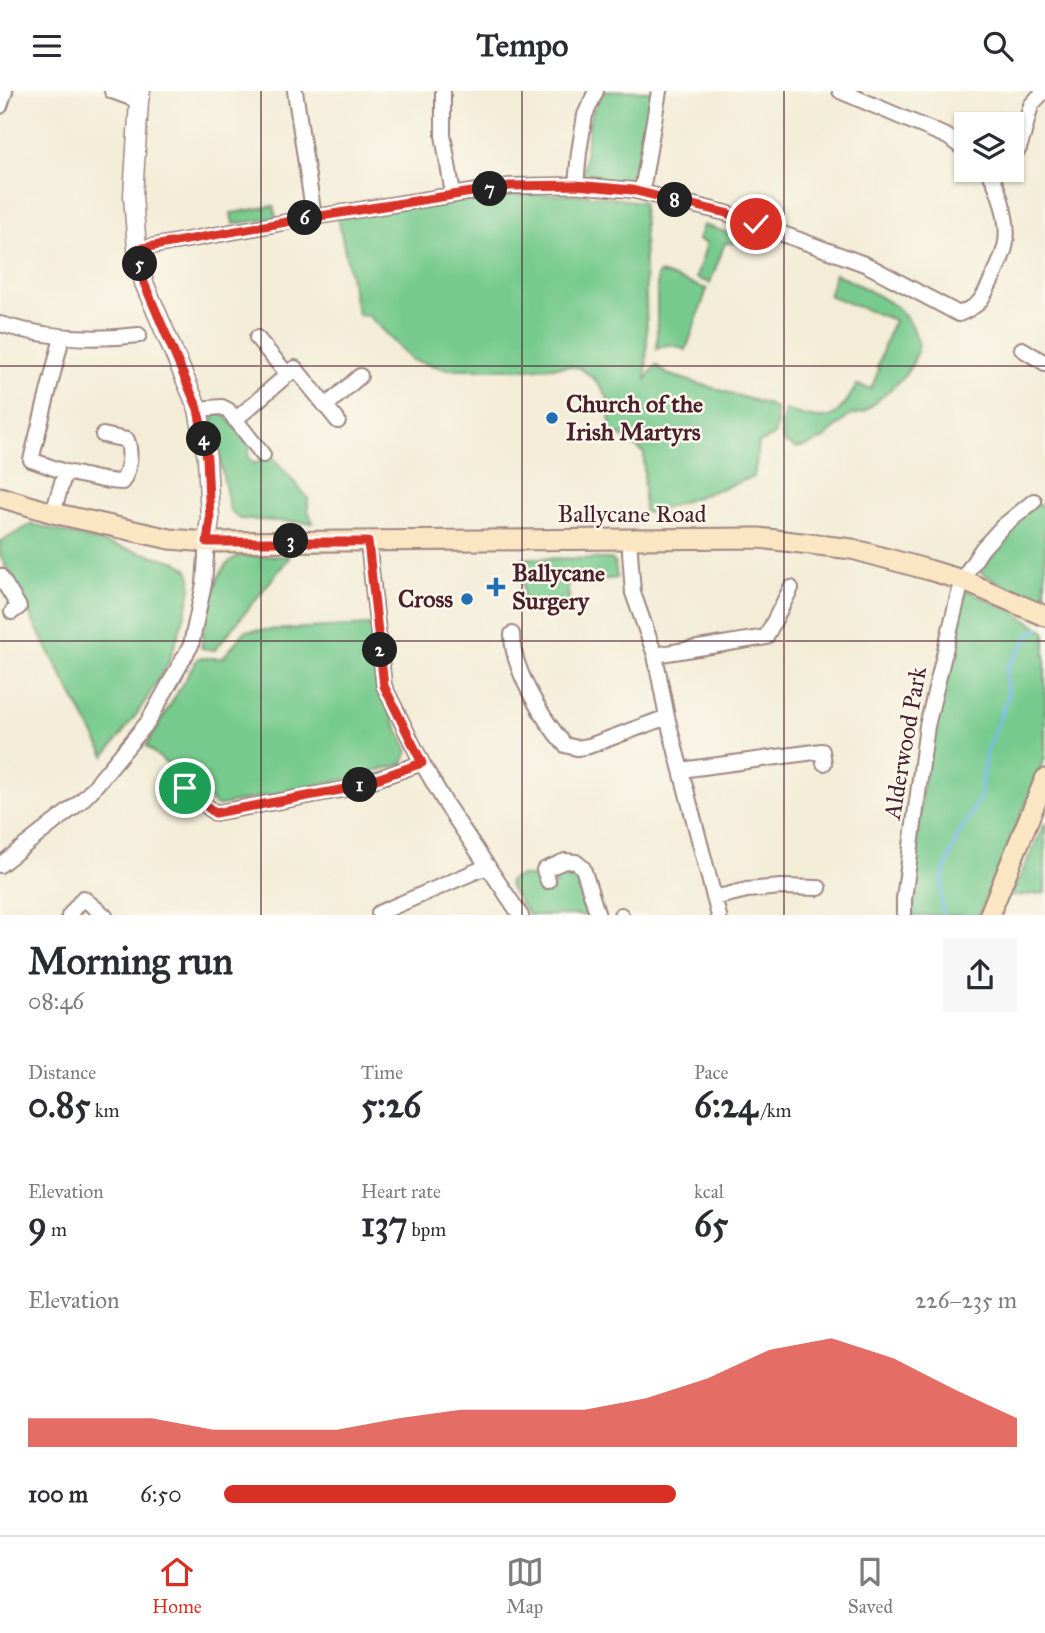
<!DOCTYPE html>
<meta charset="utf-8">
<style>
:root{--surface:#fff;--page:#f7f7f7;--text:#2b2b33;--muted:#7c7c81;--line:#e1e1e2;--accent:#d93025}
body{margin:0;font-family:"IM FELL Great Primer",serif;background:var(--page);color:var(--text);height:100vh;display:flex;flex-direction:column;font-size:26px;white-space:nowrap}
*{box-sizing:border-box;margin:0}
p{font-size:23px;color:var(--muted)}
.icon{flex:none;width:38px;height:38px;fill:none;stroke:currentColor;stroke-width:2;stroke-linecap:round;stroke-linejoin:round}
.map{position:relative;height:824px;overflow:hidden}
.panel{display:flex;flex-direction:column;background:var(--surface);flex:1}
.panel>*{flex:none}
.tools{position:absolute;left:954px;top:21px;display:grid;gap:14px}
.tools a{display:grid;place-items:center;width:70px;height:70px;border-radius:0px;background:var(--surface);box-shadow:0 2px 5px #0004;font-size:35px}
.pin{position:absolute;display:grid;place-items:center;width:60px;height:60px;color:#fff;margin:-30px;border:4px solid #fff;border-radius:50%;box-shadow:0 2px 7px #0007}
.km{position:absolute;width:35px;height:35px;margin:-18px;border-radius:50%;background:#222;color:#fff;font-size:19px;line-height:35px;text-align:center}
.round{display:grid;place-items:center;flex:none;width:74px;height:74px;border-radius:0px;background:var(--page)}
.summary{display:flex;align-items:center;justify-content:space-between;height:119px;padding:0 28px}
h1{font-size:38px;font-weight:700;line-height:52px}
.metrics{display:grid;grid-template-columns:repeat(3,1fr);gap:10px;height:119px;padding:7px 28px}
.metrics div{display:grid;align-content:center}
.metrics b{font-size:35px;font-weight:700}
.metrics small{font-size:19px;font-weight:400}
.metrics p{font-size:19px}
.chart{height:196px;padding:14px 28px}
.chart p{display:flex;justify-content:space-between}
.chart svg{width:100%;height:126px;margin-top:7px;fill:var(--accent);opacity:.7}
ul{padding:0 28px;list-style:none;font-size:23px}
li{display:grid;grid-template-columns:112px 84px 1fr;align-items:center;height:52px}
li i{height:18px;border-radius:9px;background:var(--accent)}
header{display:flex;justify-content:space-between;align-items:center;height:91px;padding:0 28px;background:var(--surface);font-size:32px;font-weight:700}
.tab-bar{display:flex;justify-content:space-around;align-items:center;height:98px;border-top:2px solid var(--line);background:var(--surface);font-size:19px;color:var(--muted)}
.tab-bar a{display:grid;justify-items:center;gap:4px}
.tab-bar .current{color:var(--accent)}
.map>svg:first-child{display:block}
.green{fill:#77ca8d;stroke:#60745c;stroke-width:2}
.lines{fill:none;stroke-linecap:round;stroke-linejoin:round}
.stream{stroke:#7cb8ee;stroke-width:3.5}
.minor-casing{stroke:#9e8681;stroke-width:18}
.tertiary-casing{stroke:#9e8681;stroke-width:21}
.secondary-casing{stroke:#9e8681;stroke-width:23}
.minor{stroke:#fff;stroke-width:14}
.tertiary{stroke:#fff;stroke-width:18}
.secondary{stroke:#fbe6c4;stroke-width:19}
.route-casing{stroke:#fff;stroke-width:14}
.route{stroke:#d93025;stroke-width:9}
.grid{fill:none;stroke:#4a1f2b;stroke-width:2;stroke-opacity:0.55}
.poi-dot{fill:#1f6fb2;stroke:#fbf7ec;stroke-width:2.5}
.labels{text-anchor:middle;stroke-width:5;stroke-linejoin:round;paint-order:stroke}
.poi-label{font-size:24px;font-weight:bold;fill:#4a1f2b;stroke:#fbf7ec;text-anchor:start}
.street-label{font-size:24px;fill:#4a1f2b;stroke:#fbf7ec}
</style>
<header><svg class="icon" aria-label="menu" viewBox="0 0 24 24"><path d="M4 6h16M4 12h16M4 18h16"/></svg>Tempo<svg class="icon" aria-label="search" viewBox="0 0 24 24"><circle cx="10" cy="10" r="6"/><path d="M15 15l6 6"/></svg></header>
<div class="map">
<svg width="1045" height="825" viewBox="0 0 1045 825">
<rect width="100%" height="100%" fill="#fbf7ec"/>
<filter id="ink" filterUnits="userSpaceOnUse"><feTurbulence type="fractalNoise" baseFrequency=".0143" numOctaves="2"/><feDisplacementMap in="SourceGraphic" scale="14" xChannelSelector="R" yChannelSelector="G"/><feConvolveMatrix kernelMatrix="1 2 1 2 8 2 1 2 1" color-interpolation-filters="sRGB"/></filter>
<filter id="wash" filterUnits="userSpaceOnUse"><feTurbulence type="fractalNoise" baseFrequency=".00686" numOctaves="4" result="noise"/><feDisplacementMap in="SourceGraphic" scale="28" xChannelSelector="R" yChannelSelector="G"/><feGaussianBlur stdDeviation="1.57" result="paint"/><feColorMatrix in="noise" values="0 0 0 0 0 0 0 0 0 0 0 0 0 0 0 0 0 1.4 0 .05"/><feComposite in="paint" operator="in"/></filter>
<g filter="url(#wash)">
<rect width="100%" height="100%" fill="#f3edd7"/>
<path class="green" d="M 602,0 L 652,0 L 636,93 L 582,88 L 590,27 Z
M 577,103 L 643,111 L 647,247 L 646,288 L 656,274 L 667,283 L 769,314 L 776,318 L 777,330 L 774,345 L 759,352 L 754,386 L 651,422 L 644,421 L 644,362 L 619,343 L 605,350 L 602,349 L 606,345 L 610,333 L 608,308 L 603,299 L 594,288 L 580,277 L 567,275 L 525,278 L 446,278 L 412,269 L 369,225 L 358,224 L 338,126 L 455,108 L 511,104 Z
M 274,115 L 276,127 L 233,133 L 231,122 Z
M 703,134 L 760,152 L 725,152 L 710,192 L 696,187 L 707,152 L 698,149 Z
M 660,182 L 707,198 L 686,259 C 675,254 668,251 657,258 L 657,185 Z
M 835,182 L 868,199 L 897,216 L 912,234 L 919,254 L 913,272 L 901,289 L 864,321 L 849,325 L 823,348 L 807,355 L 795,357 L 783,350 L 781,334 L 785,319 C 828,332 834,333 857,294 L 871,298 L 879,278 L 877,277 L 891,235 L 892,235 L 894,229 L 829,205 Z
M 220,322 L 226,325 L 250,355 L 248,367 L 255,373 L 269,362 L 308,407 L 308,419 L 313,432 L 240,428 L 230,419 L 212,331 L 214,324 Z
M 1035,412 L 1045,416 L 1045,512 L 1021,503 L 981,482 L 983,459 Z
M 32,433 L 177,471 L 188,479 L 191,487 L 191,498 L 186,520 L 169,571 L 139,620 L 105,665 L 37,538 L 0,464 L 0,451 Z
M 239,465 L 289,465 L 289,467 L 215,559 L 201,557 C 206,532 212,474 239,465 Z
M 522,467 L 611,468 L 615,473 L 617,487 L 567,492 L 570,515 L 524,522 Z
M 966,499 L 1011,519 L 1045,540 L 1045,666 L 979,824 L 907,825 L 930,635 Z
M 371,534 L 378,596 L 408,660 L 403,673 L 347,688 L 217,715 L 204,704 L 208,691 L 188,675 L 180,684 L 146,655 L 198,567 L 223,567 L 245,540 Z
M 1045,732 L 1045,802 L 1011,805 Z
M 568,778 L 576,781 L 579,784 L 590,824 L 529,824 L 510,797 L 509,790 C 524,781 537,783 543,800 L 556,794 C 555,785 559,779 568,778 Z"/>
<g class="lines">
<path class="stream" d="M 943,825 L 941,804 L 943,785 L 957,746 L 971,724 L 980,705 L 986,662 L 1008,605 L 1006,591 L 1006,578 L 1030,544 L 1039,537"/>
</g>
</g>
<g filter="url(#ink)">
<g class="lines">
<defs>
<path id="minor" d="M 112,0 L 139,10
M 295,0 L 314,126
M 443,0 L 443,44 L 453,103
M 840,0 L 948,46 L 966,60
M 0,15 L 5,0
M 1012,66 L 1019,57 L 1023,45 L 1031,14 L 1044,0
M 576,94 L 579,61 L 585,24 L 596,0
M 639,100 L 643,94 L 659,0
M 137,158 L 314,126 L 510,95 L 576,94 L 632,99 L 726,122 L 867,174 L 959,223 C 965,220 973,217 978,212 C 984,206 988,196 992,188 C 1008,157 1011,143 1001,109 C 998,99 994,87 987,79
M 0,233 C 46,247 91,250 139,244
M 257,247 L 288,284
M 1022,258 L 1045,272
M 326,315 L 360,285
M 198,318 L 222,316 L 228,319 L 263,364
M 235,329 L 295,277 L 338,330
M 65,381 C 84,384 102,391 122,391 C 129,380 132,362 127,349 L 103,344
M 53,422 L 65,381 L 31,369 L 62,246
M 629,447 L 633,502 L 655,564 L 667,626 L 719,825
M 368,451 L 384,595 L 422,672 L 447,715 L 521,825
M 0,485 L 19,516 L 12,521
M 512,543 C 512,578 543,629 565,654 L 577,657 L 589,655 L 667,626
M 655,564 L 766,546 L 791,497
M 681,679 L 822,660 L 824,672
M 195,685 L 185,697 L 215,722 L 351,697 L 422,672
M 0,774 L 79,712 L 91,700 L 148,631 L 191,554 L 204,493 L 207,451
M 548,790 L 544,779 L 565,770 L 576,771 L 583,777 L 598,825
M 714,807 L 747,799 L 781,796 L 819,797
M 69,825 L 83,807 L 105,825
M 381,825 L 379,822 L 488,775
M 621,825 L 621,824
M 904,825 L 904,808 L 927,635 L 962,489 L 982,458 L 1002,436 L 1034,410"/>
<path id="tertiary" d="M 141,0 L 139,10 L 133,105 L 137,158 L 144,192 L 198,318 L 207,367 L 210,428 L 207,451"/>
<path id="secondary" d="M 0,406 L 53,422 L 170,448 L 207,451 L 759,447 L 852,458 L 929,479 L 962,489 L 1045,525
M 989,825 L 1045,688"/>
</defs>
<use href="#minor" class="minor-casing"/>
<use href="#tertiary" class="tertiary-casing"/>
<use href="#secondary" class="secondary-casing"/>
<use href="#minor" class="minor"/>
<use href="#tertiary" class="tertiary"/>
<use href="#secondary" class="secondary"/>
</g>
</g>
<g class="lines" filter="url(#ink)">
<defs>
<path id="route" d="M 185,697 L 215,722 L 351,697 L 422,672 L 384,595 L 368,451 L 207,451 L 210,428 L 207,367 L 198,318 L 144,192 L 137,158 L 314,126 L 510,95 L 576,94 L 632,99 L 726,122 L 756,133"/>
</defs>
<use href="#route" class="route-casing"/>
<use href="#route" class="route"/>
</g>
<path class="grid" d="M 261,0 L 261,825M 522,0 L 522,825M 784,0 L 784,825M 0,275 L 1045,275M 0,550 L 1045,550"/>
<g class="poi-dot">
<circle cx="552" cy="327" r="7"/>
<path d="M492.5 485.5h7v7h7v7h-7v7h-7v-7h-7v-7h7z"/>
<circle cx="467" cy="508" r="7"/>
</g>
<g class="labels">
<g class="poi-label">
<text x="566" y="321">Church of the<tspan x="566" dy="28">Irish Martyrs</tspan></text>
<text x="512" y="490">Ballycane<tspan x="512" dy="28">Surgery</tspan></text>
<text x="453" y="516" text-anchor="end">Cross</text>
</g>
<g class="street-label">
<text x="632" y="431">Ballycane Road</text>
<text transform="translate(905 652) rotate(-80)" y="8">Alderwood Park</text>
</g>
</g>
</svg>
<div class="tools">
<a><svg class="icon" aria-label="layers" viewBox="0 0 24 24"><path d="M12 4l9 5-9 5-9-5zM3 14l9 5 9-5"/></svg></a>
</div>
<div class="pin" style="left:185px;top:697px;background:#1e9e55"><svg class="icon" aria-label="arrive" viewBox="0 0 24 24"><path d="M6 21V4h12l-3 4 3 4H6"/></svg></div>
<div class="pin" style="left:756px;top:133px;background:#d93025"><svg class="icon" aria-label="check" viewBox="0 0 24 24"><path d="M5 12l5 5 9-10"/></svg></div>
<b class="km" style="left:360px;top:694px">1</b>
<b class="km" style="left:380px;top:559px">2</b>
<b class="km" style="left:291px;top:450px">3</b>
<b class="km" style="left:204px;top:348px">4</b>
<b class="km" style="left:140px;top:173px">5</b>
<b class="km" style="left:305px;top:127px">6</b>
<b class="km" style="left:490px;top:98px">7</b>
<b class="km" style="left:675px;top:109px">8</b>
</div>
<section class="panel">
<div class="summary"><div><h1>Morning run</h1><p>08:46</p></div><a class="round"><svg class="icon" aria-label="share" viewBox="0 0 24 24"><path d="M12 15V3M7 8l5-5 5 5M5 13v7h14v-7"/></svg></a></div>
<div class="metrics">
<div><p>Distance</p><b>0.85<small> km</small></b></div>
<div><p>Time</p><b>5:26</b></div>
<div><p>Pace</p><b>6:24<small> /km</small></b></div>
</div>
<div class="metrics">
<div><p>Elevation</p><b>9<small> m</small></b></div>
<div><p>Heart rate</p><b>137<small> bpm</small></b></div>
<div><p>kcal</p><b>65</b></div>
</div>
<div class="chart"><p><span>Elevation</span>226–235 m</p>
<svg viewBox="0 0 160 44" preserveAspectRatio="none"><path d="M0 44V34L10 34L20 34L30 38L40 38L50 38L60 34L70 31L80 31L90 31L100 27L110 20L120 10L130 6L140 13L150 24L160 34V44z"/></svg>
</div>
<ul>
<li><b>100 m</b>6:50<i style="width:57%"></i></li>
</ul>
</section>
<nav class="tab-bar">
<a class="current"><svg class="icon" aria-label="home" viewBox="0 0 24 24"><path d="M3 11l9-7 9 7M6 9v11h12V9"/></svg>Home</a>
<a><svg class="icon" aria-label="map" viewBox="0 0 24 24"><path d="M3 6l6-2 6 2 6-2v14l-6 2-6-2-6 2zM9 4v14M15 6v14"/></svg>Map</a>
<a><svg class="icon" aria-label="saved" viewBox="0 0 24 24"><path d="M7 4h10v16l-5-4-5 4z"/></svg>Saved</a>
</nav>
